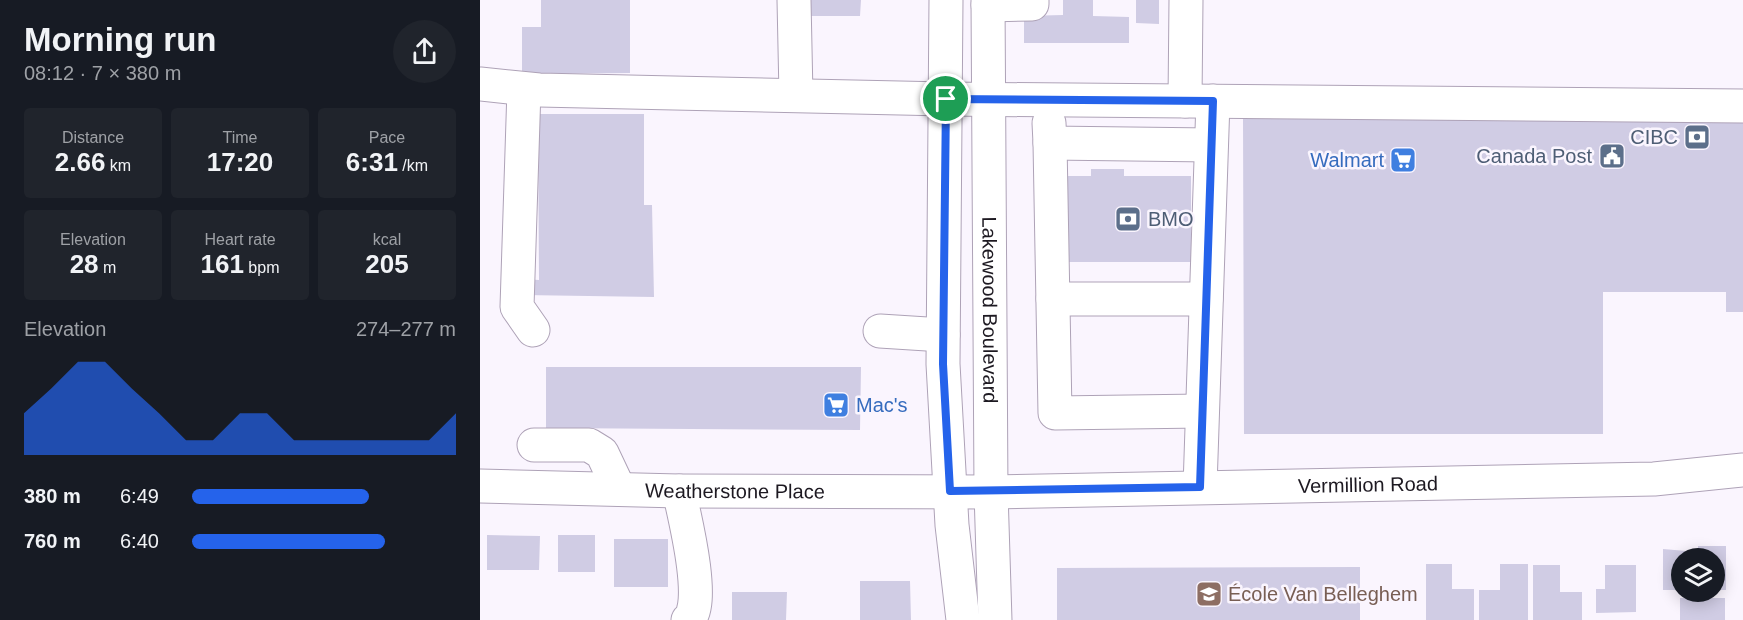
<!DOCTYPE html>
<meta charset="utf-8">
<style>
:root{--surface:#171b24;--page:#20242c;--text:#f1f3f6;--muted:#9ea1a6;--accent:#2563eb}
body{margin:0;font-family:Arial,sans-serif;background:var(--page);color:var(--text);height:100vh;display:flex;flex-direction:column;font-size:22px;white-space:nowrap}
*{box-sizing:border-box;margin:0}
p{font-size:20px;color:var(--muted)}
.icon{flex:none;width:33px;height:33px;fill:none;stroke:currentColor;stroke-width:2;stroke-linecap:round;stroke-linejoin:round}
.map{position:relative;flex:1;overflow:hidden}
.side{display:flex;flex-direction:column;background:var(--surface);width:480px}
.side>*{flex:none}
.fabs{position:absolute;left:1191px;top:548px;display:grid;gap:12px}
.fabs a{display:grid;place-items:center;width:54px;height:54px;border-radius:50%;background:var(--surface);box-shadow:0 3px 15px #0003;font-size:30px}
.pin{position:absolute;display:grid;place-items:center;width:51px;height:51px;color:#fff;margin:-26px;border:3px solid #fff;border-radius:50%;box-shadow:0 2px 6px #0007}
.round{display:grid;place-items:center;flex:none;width:63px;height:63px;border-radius:32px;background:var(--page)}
.head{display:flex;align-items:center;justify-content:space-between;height:102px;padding:0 24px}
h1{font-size:33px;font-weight:700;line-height:45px}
.metrics{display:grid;grid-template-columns:repeat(3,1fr);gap:9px;height:102px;padding:6px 24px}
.metrics div{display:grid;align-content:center;border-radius:6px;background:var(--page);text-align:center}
.metrics b{font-size:26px;font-weight:700}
.metrics small{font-size:16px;font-weight:400}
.metrics p{font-size:16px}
.chart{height:168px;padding:12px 24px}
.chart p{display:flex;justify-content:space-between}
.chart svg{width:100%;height:108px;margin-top:6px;fill:var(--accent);opacity:.7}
ul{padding:0 24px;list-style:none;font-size:20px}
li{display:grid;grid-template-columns:96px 72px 1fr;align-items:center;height:45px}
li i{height:15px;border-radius:8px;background:var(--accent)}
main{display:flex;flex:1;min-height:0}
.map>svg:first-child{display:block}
.building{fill:#d0cce4}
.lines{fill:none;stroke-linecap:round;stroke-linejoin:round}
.minor-casing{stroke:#aea2b7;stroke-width:35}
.minor{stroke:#fff;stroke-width:33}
.route-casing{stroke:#fff;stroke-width:12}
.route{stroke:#2563eb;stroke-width:8}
.labels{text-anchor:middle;stroke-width:5;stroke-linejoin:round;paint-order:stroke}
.service-label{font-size:20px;fill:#4e5e75;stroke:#faf5fe;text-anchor:end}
.shop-label{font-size:20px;fill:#366cbe;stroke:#faf5fe;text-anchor:end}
.street-label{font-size:20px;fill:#1d1921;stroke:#faf5fe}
.education-label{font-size:20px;fill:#785e54;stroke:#faf5fe;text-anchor:start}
</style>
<main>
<section class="side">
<div class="head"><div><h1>Morning run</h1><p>08:12 · 7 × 380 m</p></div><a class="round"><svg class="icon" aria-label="share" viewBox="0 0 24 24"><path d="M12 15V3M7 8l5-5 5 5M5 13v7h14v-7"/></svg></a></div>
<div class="metrics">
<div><p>Distance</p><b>2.66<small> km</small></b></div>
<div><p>Time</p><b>17:20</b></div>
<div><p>Pace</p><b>6:31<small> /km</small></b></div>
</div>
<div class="metrics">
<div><p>Elevation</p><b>28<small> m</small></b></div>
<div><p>Heart rate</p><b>161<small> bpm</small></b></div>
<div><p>kcal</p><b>205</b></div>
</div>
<div class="chart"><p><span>Elevation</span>274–277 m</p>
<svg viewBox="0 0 160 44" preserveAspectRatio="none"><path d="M0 44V27L10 17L20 6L30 6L40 17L50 27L60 38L70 38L80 27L90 27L100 38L110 38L120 38L130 38L140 38L150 38L160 27V44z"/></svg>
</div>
<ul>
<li><b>380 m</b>6:49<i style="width:67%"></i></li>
<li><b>760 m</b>6:40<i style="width:73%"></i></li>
</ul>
</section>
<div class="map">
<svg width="1263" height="620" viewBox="0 0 1263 620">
<rect width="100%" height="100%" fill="#faf5fe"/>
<path class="building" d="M 61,0 L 150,0 L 150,73 L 42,74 L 42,27 L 61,27 Z
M 324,0 L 381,0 L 380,16 L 324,16 Z
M 583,0 L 613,0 L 613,16 L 649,17 L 649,43 L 544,43 L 544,16 L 583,15 Z
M 656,0 L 679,0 L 679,24 L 656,23 Z
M 58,114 L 164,114 L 164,205 L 172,205 L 174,297 L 43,295 L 43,279 L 59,280 Z
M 763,118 L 1263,118 L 1263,312 L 1246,312 L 1246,292 L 1123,292 L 1123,434 L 764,434 Z
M 611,169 L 644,169 L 644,176 L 711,176 L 711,262 L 586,262 L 586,176 L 611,176 Z
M 66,367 L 381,367 L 380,430 L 66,428 Z
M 7,535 L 60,536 L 59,570 L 7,570 Z
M 78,535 L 115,535 L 115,572 L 78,572 Z
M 134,539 L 188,539 L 188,587 L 134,587 Z
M 1218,546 L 1246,546 L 1246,590 L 1234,590 L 1234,558 L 1202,558 L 1202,590 L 1183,590 L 1183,549 L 1218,552 Z
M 946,564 L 972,564 L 972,589 L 994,589 L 994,620 L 946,620 Z
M 1020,564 L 1048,564 L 1048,620 L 999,620 L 999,590 L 1020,590 Z
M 1053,565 L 1080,565 L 1080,592 L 1102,592 L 1102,620 L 1053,620 Z
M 1125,565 L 1156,565 L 1156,612 L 1116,613 L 1116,589 L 1125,589 Z
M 880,567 L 880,620 L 577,620 L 577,568 Z
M 380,581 L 430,581 L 431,620 L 380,620 Z
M 252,592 L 307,592 L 306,620 L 252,620 Z
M 1200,598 L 1245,598 L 1245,620 L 1200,620 Z"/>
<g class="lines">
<defs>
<g id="minor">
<path d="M 314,0 L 316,95"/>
<path d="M 466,0 L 463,364 L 472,525 L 483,620"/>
<path id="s1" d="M 508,0 L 511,492 L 515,620"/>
<path d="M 508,5 L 552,4 L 552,0"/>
<path d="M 0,84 L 59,90 L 466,99 L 1263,106"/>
<path d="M 44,89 L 37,307 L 53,330"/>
<path d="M 705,101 L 706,0"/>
<path d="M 569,123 L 570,143 L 731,145"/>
<path d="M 570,143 L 575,413 L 722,411"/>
<path d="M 573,299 L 726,299"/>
<path d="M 400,331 L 463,335"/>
<path d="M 54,445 L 109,445 L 122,453 L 139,489"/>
<path id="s2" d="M 0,486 L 199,491 L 511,492 L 1174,479 L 1263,470"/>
<path d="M 720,487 L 733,101"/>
<path d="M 199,491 C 204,514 227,605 208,620"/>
</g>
</defs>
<use href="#minor" class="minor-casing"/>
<use href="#minor" class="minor"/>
</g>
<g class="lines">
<defs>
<path id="route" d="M 466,99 L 733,101 L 720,487 L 470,491 L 463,364 Z"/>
</defs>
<use href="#route" class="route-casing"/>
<use href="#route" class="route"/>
</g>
<defs>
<symbol id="bank-square" viewBox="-11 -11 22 22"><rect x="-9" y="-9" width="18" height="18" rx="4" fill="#5c6f8a" stroke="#faf5fe"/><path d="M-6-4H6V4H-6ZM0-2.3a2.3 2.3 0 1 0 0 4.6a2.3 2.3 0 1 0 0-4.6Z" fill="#fff"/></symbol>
<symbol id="civic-square" viewBox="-11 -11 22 22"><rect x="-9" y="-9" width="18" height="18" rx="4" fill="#5c6f8a" stroke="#faf5fe"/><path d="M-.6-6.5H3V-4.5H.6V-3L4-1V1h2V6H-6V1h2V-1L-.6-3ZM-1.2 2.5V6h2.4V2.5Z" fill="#fff"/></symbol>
<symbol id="supermarket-square" viewBox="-11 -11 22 22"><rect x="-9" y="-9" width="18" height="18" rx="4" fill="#3f7fe0" stroke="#faf5fe"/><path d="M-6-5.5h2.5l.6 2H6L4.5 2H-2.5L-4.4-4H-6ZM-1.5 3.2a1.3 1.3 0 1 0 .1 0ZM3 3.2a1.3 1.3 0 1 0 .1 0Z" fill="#fff"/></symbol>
<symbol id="school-square" viewBox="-11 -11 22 22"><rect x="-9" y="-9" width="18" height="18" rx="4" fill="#8d6e63" stroke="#faf5fe"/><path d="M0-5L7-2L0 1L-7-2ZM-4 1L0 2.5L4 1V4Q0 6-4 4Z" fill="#fff"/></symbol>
</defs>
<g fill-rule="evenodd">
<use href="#bank-square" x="1202" y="122" width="30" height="30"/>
<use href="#civic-square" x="1117" y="141" width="30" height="30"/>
<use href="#supermarket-square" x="908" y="145" width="30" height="30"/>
<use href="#bank-square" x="633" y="204" width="30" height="30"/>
<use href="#supermarket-square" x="341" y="390" width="30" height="30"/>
<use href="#school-square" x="714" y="579" width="30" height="30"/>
</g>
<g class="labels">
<g class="service-label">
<text x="1198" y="144">CIBC</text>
<text x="1112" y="163">Canada Post</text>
<text x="668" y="226" text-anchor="start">BMO</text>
</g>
<g class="shop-label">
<text x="904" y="167">Walmart</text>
<text x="376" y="412" text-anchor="start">Mac's</text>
</g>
<g class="street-label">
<text dy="7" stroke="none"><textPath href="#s1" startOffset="310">Lakewood Boulevard</textPath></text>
<text dy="7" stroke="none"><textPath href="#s2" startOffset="888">Vermillion Road</textPath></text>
<text dy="7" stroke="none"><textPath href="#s2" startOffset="255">Weatherstone Place</textPath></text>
</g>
<g class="education-label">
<text x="748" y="601">École Van Belleghem</text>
</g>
</g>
</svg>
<div class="fabs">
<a><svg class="icon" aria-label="layers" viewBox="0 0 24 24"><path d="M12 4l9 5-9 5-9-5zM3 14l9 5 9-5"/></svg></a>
</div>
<div class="pin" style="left:466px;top:99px;background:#1e9e55"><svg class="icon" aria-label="arrive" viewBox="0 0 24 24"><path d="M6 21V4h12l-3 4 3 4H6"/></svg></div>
</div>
</main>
